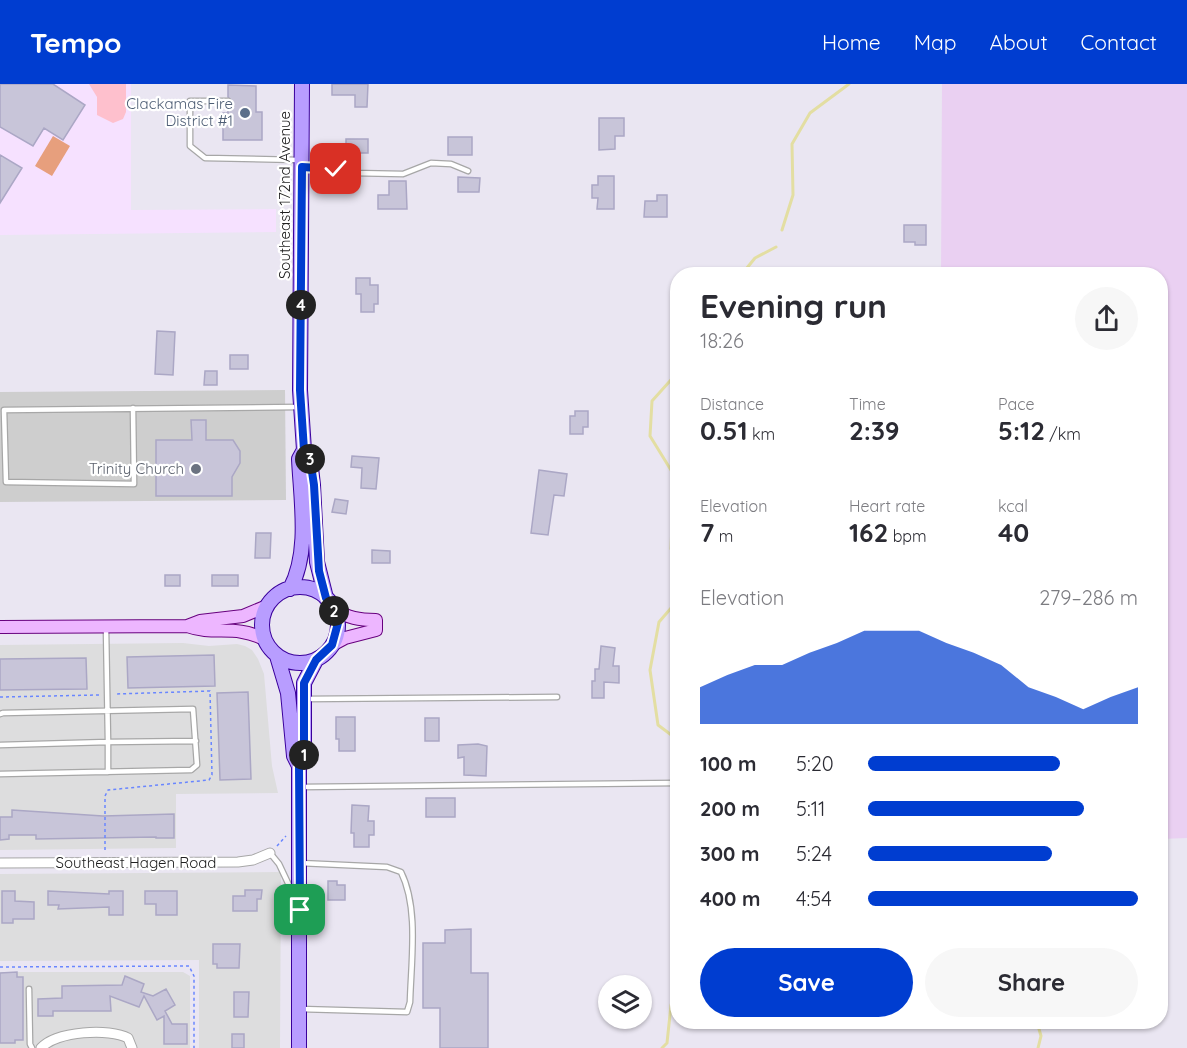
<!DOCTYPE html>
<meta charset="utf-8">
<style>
:root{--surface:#fff;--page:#f7f7f7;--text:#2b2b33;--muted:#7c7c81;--accent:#003dd0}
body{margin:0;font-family:Quicksand,sans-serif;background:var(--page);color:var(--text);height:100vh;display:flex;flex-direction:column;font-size:22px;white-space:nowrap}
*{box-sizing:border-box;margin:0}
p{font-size:20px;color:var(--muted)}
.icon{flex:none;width:33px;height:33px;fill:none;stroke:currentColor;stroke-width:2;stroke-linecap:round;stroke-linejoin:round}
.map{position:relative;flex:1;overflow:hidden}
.sheet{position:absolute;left:670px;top:183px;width:498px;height:762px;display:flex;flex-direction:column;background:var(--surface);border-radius:24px;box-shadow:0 2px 4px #0004}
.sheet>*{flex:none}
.buttons{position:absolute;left:598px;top:891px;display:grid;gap:12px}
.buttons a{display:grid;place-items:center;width:54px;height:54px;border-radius:50%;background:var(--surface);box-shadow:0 2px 4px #0004;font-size:30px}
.pin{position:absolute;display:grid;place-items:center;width:51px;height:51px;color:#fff;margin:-26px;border-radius:12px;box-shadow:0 3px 9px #0006}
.km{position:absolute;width:30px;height:30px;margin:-15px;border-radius:50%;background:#222;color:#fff;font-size:16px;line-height:30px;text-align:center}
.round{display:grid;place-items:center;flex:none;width:63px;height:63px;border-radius:32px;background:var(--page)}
.headline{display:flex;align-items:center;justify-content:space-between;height:102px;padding:0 30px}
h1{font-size:33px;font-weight:700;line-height:45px}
.stats{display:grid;grid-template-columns:repeat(3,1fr);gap:9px;height:102px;padding:6px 30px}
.stats div{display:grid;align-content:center}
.stats b{font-size:26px;font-weight:700}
.stats small{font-size:16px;font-weight:400}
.stats p{font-size:16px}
.chart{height:168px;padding:12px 30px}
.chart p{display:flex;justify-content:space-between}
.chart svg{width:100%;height:108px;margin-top:6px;fill:var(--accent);opacity:.7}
.cta{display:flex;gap:12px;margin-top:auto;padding:12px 30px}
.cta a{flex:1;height:69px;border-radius:36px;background:var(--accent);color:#fff;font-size:24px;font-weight:700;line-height:69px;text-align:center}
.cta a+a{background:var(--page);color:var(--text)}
ul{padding:0 30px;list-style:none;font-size:20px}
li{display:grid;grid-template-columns:96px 72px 1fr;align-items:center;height:45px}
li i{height:15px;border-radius:8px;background:var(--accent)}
header{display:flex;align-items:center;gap:36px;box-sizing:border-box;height:84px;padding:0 30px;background:var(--accent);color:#fff}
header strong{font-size:28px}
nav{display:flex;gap:33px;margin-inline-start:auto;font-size:21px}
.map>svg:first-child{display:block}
.residential{fill:#ddddde}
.education{fill:#f6e1ff}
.religious{fill:#cecece}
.farmland{fill:#ead0f2}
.park{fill:#fec0cd}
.pitch{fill:#e79f7d}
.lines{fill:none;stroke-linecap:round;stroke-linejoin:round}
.stream{stroke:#e3dea2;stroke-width:3}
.building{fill:#c8c5d9;stroke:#aba7c5;stroke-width:1.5}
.lane-casing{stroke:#a7a7a7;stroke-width:7}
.street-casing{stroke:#a7a7a7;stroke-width:11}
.secondary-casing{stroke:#67007e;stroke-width:14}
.primary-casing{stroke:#3a009c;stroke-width:16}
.path{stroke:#6986ff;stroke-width:1.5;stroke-dasharray:3 3;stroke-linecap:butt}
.lane{stroke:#fff;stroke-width:4.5}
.street{stroke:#fff;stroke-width:9}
.secondary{stroke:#edb6ff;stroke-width:12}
.primary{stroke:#b89dff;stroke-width:14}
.route-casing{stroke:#fff;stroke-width:12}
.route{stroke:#003dd0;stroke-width:8}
.service-dot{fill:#5c6f8a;stroke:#fff;stroke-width:2}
.worship-dot{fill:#6b7280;stroke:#fff;stroke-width:2}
.labels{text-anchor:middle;stroke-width:4.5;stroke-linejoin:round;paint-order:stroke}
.service-label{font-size:15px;fill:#4e5e75;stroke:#fff;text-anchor:end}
.street-label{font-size:15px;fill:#202020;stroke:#fff}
.worship-label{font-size:15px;fill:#5b616d;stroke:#fff;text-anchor:end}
</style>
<header>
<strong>Tempo</strong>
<nav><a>Home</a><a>Map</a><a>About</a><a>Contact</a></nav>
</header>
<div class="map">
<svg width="1187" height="964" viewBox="0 0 1187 964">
<rect width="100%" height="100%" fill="#eae6f2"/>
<path class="residential" d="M 183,559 L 209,562 L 237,560 L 245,562 L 252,566 L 258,575 L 264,590 L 272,682 L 278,709 L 176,710 L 176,764 L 0,766 L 0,561 Z
M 281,788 L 280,964 L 199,964 L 199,876 L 0,877 L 0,790 Z
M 0,888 L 183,888 L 190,892 L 190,964 L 0,964 Z"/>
<path class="education" d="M 0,0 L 131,0 L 131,126 L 276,125 L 276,148 L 0,151 Z"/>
<path class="religious" d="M 285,306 L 286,416 L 0,418 L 0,308 Z"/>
<path class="farmland" d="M 942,0 L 1187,0 L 1187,754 L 1161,755 L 1161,190 L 941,190 Z"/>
<path class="park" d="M 89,0 L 126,0 L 126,28 L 123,35 L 113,39 L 97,31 L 97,13 Z"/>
<path class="pitch" d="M 53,52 L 70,62 L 52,92 L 35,82 Z"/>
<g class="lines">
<path class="stream" d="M 782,146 L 793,111 L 792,60 L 810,29 L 849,0
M 742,190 L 755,174 L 776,163
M 678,288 L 652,317 L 650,352 L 674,391 L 671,465 L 678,472
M 678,516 L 659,538 L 650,586 L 658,641 L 678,656
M 1037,938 L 1041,952 L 1038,964
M 662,964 L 667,959 L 671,921 L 678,901"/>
</g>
<path class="building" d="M 0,0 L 53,0 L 85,21 L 63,56 L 44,44 L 33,62 L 0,43 Z
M 332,0 L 368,0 L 367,23 L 355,23 L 355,11 L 332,11 Z
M 228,1 L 256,2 L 256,28 L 262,28 L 262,56 L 223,56 L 223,29 L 228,29 L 228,21 L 232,18 L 228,13 Z
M 599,34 L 624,34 L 624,52 L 615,52 L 615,65 L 599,66 Z
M 448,53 L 472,53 L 472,71 L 448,71 Z
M 346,55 L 368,55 L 368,69 L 346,69 Z
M 0,71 L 22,84 L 0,119 Z
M 598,92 L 614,92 L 614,125 L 597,125 L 598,114 L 592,114 L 592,101 L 598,101 Z
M 458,93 L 480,94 L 479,108 L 458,108 Z
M 389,97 L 406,97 L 407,125 L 378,125 L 378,111 L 389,111 Z
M 657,111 L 667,111 L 667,133 L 644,133 L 645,117 L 657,117 Z
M 904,141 L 926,141 L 926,161 L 915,161 L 915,158 L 904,158 Z
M 356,194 L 370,194 L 370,201 L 378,201 L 378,220 L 374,220 L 374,228 L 361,228 L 361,210 L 356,210 Z
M 157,247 L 175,248 L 173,291 L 155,290 Z
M 230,271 L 248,271 L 248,285 L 230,285 Z
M 205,287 L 217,287 L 217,301 L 204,301 Z
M 575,327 L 588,327 L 588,343 L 583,343 L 583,350 L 570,350 L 570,332 L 575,332 Z
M 191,336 L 206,336 L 206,356 L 233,356 L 240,367 L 240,379 L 232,393 L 232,412 L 156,412 L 156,356 L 192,356 Z
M 352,372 L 379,374 L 376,405 L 361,404 L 362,384 L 351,383 Z
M 539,386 L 567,390 L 564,412 L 554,411 L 548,451 L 531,449 Z
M 335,415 L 348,417 L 346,430 L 332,428 Z
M 256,449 L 271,449 L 270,474 L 255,474 Z
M 372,466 L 390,467 L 390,479 L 372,479 Z
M 165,491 L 180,491 L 180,502 L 165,502 Z
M 212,491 L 238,491 L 238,502 L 212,502 Z
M 601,562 L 615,564 L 613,582 L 619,582 L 619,599 L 604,598 L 604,614 L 592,614 L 592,597 L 595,597 L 595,585 L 599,585 Z
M 214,571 L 215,602 L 128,604 L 127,573 Z
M 86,574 L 87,605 L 0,606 L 0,575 Z
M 248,608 L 251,695 L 220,696 L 217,609 Z
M 336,633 L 355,633 L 355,667 L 339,667 L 339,655 L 336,655 Z
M 425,634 L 439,634 L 439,657 L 425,657 Z
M 478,660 L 487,662 L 486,692 L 464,691 L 464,673 L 458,674 L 458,661 Z
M 426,714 L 455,714 L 455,733 L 426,733 Z
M 352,721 L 369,722 L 368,737 L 374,737 L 374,751 L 369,751 L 369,763 L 354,763 L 354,749 L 351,749 Z
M 12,726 L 103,732 L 174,730 L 174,754 L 156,754 L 156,753 L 36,755 L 36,751 L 9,751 L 9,755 L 0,756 L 0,733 L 12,733 Z
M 328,797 L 337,797 L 337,801 L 345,801 L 345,816 L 328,816 Z
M 245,806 L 262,806 L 261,815 L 257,815 L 257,827 L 233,827 L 233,812 L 245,812 Z
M 2,807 L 15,807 L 15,817 L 34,818 L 34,835 L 13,835 L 13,839 L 2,839 Z
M 48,807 L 109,810 L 109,807 L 123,807 L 123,831 L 109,831 L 109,823 L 58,825 L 59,821 L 48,821 Z
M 145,807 L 177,807 L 177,831 L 156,831 L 156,820 L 145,820 Z
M 471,845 L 471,889 L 488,889 L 488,964 L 440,964 L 440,924 L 423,924 L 423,859 L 445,859 L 445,846 Z
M 213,860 L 240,860 L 239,884 L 217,884 L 217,880 L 213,880 Z
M 17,888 L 17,893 L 23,893 L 23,956 L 15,956 L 15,959 L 0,959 L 0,889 Z
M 125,892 L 144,900 L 141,908 L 153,912 L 166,905 L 175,921 L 165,927 L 172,940 L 187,940 L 187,960 L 164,960 L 164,932 L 157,936 L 144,912 L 139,923 L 110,912 L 111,927 L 53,927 L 53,932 L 38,932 L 38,915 L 62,914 L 62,902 L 122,901 Z
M 234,908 L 249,908 L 248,933 L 234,933 Z
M 232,950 L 244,950 L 244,964 L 232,964 Z"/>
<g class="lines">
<defs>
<path id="lane" d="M 228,17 L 190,17 L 190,62 L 205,74 L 299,76
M 305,84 L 336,85 L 353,89 L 403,90 L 431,79 L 451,80 L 468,87
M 133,324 L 134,400 L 6,398 L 4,326 L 299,323
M 306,615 L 557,613
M 0,630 L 3,629 L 193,625 L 197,681 L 191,686 L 0,690
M 0,661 L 108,658 L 106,544
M 108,688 L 108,658 L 196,657
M 302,703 L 678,699
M 270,769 L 279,780 L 295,814
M 29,905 L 30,960 L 32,964
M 300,925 L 407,928 L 410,918 C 411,878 419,824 401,788 L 387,783 L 300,779"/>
<path id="street" d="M 0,779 L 238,778 L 253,776 L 270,769
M 41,964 C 56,947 110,944 128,954 L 132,964"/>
<path id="secondary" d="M 187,542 C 215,552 234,540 264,555
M 0,543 L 187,542 L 200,537 L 243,532 L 267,522
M 332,561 L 345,554 L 376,546 L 376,536 C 359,536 348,534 334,525"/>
<path id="primary" d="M 302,0 L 300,306 L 304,366 L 310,375 L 313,401 L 317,478 L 326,514
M262 541a38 38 0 1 1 76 0a38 38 0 1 1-76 0Z
M 290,505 C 310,468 301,417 299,375 L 304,366
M 277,572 L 288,609 L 294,672 L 299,682
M 299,964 L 299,682 L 304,672 L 304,599 L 316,576"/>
</defs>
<use href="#lane" class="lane-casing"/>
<use href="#street" class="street-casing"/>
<use href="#secondary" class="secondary-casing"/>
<use href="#primary" class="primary-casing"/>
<path class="path" d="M 0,613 L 99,611
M 277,762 L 286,752
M 105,766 L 105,712 L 108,706 L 209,696 L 212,691 L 210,607 L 116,610
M 0,883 L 189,882 L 194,892 L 194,964"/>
<use href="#lane" class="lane"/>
<use href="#street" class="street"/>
<use href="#secondary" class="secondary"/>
<use href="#primary" class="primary"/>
</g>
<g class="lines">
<defs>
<path id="route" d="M 300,826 L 299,682 L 304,672 L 304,599 L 316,576 L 332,561 L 338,539 L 334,525 L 326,514 L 319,487 L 314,401 L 310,375 L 304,366 L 300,306 L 302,83 L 336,85"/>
</defs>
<use href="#route" class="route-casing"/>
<use href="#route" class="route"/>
</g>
<circle class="service-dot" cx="245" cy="29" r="6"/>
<circle class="worship-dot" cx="196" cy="385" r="6"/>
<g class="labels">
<g class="service-label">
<text x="233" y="25">Clackamas Fire<tspan x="233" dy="17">District #1</tspan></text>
</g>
<g class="street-label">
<text transform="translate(285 111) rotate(-90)" y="5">Southeast 172nd Avenue</text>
<text x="136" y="784">Southeast Hagen Road</text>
</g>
<g class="worship-label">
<text x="184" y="390">Trinity Church</text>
</g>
</g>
</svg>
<div class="buttons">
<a><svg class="icon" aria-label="layers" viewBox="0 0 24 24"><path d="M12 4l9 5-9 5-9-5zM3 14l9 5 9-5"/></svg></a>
</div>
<div class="pin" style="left:300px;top:826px;background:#1e9e55"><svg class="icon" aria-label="arrive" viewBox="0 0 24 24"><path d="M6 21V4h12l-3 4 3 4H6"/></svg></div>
<div class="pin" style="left:336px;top:85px;background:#d93025"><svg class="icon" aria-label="check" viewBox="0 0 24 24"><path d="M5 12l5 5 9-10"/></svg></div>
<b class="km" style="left:304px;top:671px">1</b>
<b class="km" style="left:334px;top:527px">2</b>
<b class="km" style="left:310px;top:375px">3</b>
<b class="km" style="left:301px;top:221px">4</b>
<section class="sheet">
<div class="headline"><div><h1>Evening run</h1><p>18:26</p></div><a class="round"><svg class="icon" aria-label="share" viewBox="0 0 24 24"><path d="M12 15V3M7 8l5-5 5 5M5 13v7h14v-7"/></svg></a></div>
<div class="stats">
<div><p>Distance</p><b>0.51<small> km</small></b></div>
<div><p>Time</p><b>2:39</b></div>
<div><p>Pace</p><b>5:12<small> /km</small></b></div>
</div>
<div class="stats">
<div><p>Elevation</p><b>7<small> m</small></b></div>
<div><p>Heart rate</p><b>162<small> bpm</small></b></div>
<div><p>kcal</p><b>40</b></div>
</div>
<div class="chart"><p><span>Elevation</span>279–286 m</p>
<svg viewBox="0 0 160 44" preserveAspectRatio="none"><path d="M0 44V29L10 24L20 20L30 20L40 15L50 11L60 6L70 6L80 6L90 11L100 15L110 20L120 29L130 33L140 38L150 33L160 29V44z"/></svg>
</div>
<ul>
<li><b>100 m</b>5:20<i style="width:71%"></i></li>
<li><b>200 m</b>5:11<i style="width:80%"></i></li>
<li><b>300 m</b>5:24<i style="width:68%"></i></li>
<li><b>400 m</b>4:54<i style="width:100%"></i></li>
</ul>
<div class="cta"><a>Save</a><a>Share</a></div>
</section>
</div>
